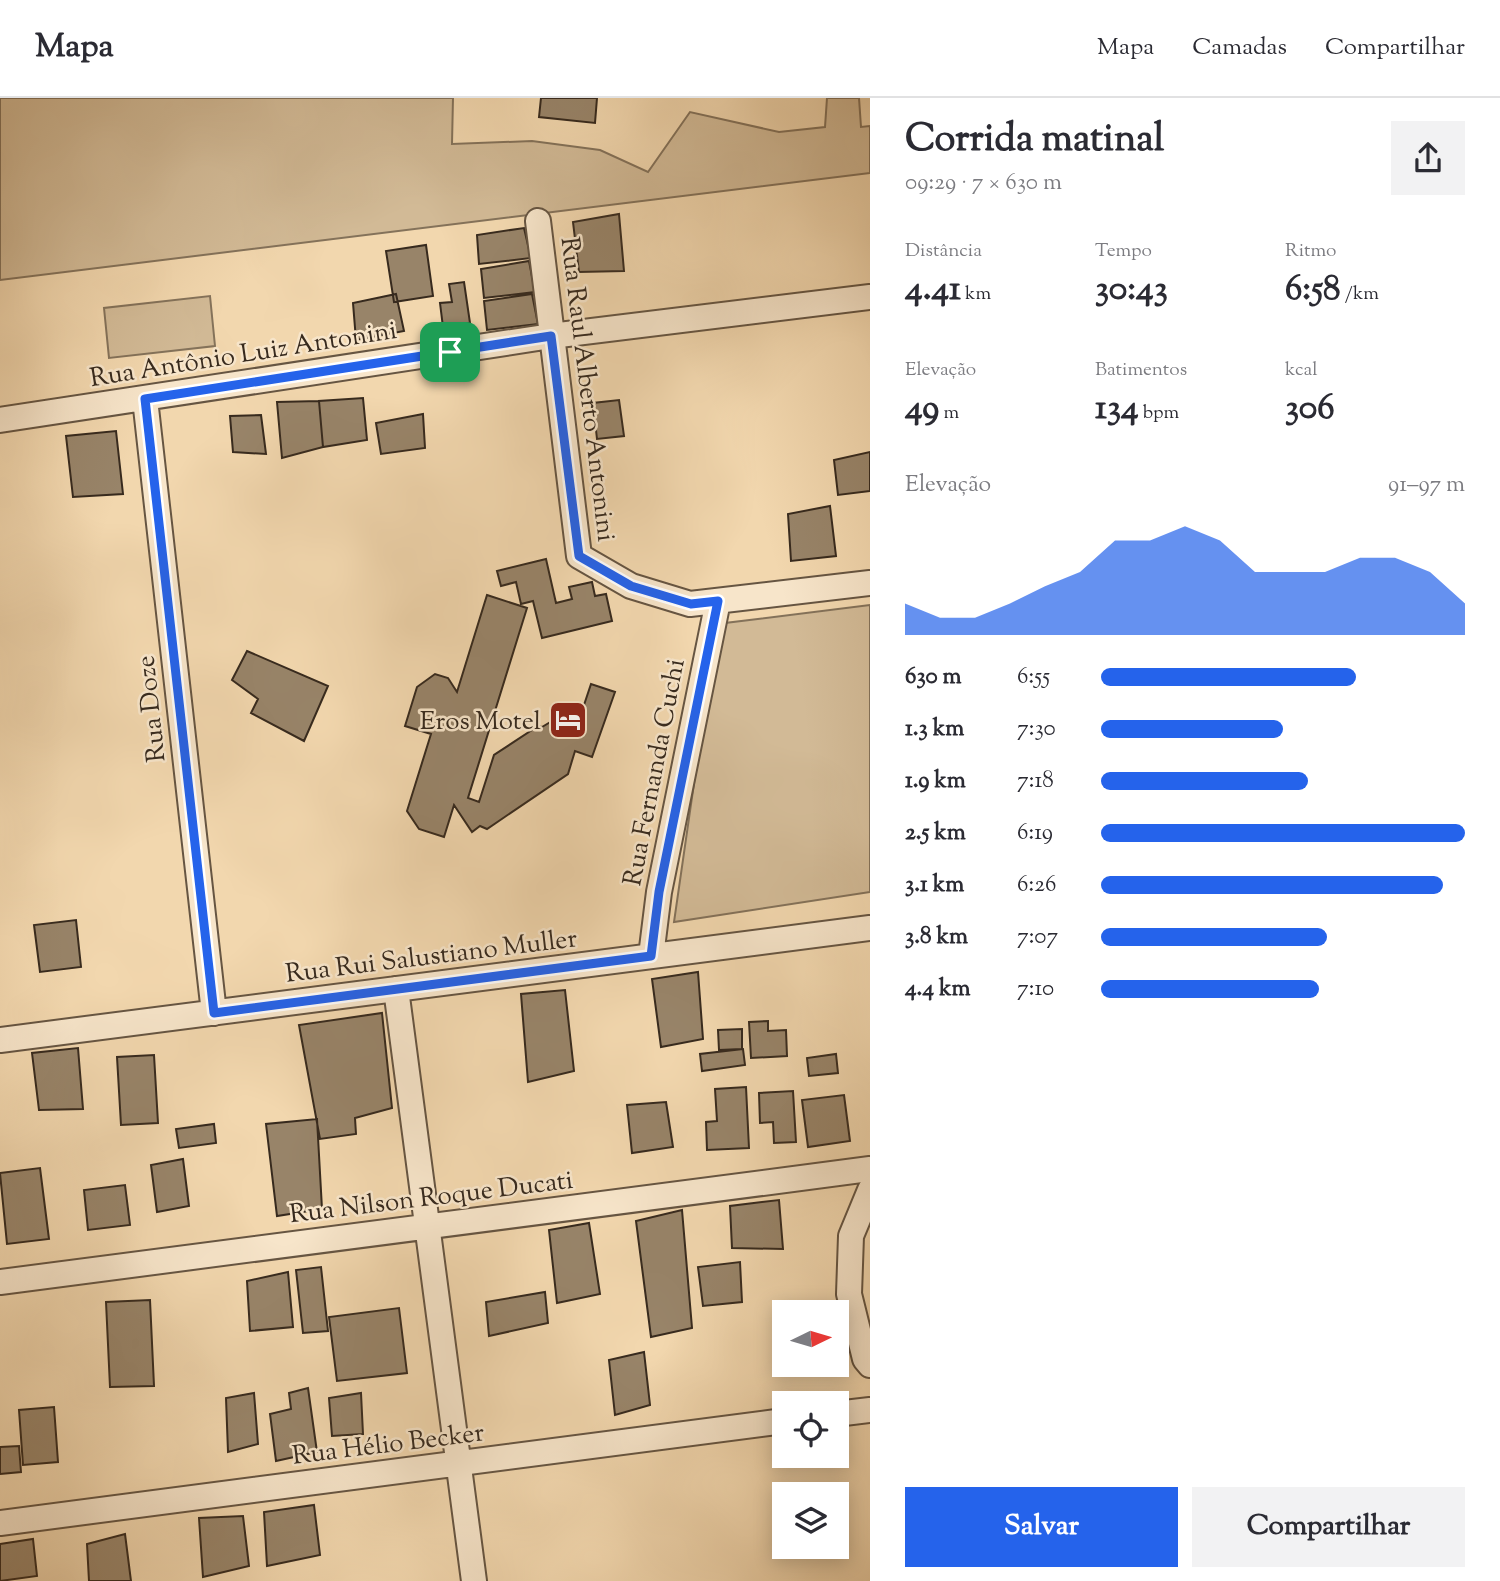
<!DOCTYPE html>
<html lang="pt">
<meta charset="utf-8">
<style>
:root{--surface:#fff;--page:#f2f2f3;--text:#2b2b33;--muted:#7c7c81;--line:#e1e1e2;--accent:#2563eb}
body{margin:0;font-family:"Sorts Mill Goudy",serif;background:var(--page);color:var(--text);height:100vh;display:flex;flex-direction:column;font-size:26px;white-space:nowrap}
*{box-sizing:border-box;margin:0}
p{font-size:23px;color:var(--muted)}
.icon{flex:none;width:38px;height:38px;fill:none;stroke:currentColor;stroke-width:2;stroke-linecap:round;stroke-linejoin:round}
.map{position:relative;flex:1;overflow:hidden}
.drawer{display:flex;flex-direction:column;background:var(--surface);width:630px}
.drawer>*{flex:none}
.needle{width:46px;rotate:85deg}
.buttons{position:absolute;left:772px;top:1202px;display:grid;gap:14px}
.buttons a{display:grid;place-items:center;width:77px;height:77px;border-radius:0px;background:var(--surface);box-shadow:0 4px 18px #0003;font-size:35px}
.pin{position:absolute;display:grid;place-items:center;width:60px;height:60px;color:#fff;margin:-30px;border-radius:14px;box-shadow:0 4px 10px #0006}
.round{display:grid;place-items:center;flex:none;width:74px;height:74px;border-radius:0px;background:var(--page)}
.headline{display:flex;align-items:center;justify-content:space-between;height:119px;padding:0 35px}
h1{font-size:38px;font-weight:800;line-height:52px}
.metrics{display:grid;grid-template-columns:repeat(3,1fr);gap:10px;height:119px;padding:7px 35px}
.metrics div{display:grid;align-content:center}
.metrics b{font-size:35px;font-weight:800}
.metrics small{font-size:19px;font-weight:400}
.metrics p{font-size:19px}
.chart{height:196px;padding:14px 35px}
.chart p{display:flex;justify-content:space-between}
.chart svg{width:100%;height:126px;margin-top:7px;fill:var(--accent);opacity:.7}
.cta{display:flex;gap:14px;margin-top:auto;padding:14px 35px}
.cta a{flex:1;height:80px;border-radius:0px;background:var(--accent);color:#fff;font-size:28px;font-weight:800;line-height:80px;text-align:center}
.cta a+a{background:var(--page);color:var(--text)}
ul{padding:0 35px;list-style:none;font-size:23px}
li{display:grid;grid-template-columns:112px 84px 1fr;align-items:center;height:52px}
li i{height:18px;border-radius:9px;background:var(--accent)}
header{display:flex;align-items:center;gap:42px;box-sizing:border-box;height:98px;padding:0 35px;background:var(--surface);border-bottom:2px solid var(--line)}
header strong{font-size:33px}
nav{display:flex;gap:38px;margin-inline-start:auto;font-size:24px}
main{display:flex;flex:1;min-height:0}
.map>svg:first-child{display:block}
.green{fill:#d2ba96;stroke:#84725a;stroke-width:2}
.building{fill:#988469;stroke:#372a1e;stroke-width:2}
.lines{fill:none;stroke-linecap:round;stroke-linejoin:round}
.minor-casing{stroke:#665542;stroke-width:28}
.minor{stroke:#f7e5ca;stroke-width:24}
.route-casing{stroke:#fff;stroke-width:14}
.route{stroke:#2563eb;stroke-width:9}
.labels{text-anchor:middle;stroke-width:5;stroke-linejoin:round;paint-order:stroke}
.street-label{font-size:26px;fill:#372a1e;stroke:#f7e5ca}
.poi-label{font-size:26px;fill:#372a1e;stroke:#f7e5ca;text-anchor:end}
</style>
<header>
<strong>Mapa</strong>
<nav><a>Mapa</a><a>Camadas</a><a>Compartilhar</a></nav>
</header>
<main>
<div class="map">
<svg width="870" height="1483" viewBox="0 0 870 1483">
<rect width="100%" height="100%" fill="#f2d7ae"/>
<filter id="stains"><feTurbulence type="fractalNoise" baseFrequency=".00286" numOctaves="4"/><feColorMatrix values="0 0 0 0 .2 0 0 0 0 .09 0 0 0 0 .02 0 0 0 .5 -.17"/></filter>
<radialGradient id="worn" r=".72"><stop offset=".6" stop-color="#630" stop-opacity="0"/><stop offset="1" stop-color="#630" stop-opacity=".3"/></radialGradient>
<path class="green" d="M 0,0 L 453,0 L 452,46 L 532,43 L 600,52 L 648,74 L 690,14 L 779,34 L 825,29 L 827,0 L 859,0 L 861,29 L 870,28 L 870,75 L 0,182 Z
M 210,198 L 215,248 L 109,260 L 104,210 Z
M 870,507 L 870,794 L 674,824 L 717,526 Z"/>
<path class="building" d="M 541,0 L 597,0 L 595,25 L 539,19 Z
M 619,116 L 624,173 L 579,174 L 573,124 Z
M 524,130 L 531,160 L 479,166 L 477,137 Z
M 426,147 L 433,198 L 394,204 L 386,153 Z
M 529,163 L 535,194 L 484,200 L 481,171 Z
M 464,184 L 470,225 L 443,229 L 440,205 L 452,204 L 449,186 Z
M 396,196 L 404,233 L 356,242 L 353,205 Z
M 532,196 L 538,226 L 487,232 L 484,203 Z
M 363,300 L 367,342 L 323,349 L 319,303 Z
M 619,302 L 624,338 L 597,341 L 593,305 Z
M 319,303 L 323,349 L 282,360 L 277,304 Z
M 423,316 L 425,350 L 381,356 L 376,325 Z
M 261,317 L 266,356 L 233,354 L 230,318 Z
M 116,333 L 123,396 L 73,399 L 66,338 Z
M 870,354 L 870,393 L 838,397 L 834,362 Z
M 830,408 L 836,458 L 791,463 L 788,416 Z
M 546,461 L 556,505 L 572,501 L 569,489 L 592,484 L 595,498 L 606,496 L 612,523 L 542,540 L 533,503 L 521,506 L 516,484 L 501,488 L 497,473 Z
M 487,497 L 527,510 L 468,700 L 479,704 L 494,657 L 538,628 L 542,629 L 557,620 L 570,624 L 581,616 L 591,586 L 615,594 L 592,659 L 575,653 L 568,676 L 487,731 L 480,728 L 472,734 L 454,707 L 444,739 L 419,731 L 407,713 L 431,636 L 405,628 L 417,589 L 435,576 L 448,580 L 457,594 Z
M 247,553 L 328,588 L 304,643 L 251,615 L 258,601 L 232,582 Z
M 76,822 L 81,869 L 40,874 L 34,827 Z
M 698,874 L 703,941 L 661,949 L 652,881 Z
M 565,892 L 574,973 L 528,984 L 521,896 Z
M 382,915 L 392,1010 L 355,1020 L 356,1036 L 320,1041 L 299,927 Z
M 768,923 L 768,933 L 786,932 L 787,958 L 751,960 L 749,924 Z
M 742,931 L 742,951 L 719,952 L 718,932 Z
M 78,950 L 83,1011 L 39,1012 L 32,955 Z
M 743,951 L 745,967 L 702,973 L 700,956 Z
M 836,956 L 838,975 L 809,978 L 807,960 Z
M 154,957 L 158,1025 L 121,1027 L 117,959 Z
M 746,989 L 749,1050 L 707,1052 L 706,1024 L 717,1023 L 715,991 Z
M 793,993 L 796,1044 L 774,1045 L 773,1024 L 760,1025 L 759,995 Z
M 844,997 L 850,1043 L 808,1049 L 802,1002 Z
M 666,1004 L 673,1049 L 632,1055 L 627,1007 Z
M 317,1021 L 322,1111 L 277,1118 L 266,1026 Z
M 214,1026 L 216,1045 L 179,1050 L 176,1031 Z
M 183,1061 L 189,1108 L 157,1114 L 151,1067 Z
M 40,1070 L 49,1141 L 7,1146 L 0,1075 Z
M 125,1087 L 130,1127 L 88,1132 L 84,1092 Z
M 779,1102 L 783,1151 L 732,1150 L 730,1108 Z
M 682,1112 L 692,1230 L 651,1239 L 636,1123 Z
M 589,1125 L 600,1196 L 557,1205 L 549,1132 Z
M 740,1164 L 742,1204 L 703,1208 L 698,1169 Z
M 321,1169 L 328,1233 L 303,1235 L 296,1172 Z
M 288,1174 L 293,1229 L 250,1233 L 247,1183 Z
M 545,1194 L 548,1225 L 489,1238 L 486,1204 Z
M 150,1202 L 154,1288 L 110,1289 L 106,1204 Z
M 399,1210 L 407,1275 L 337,1283 L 329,1219 Z
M 644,1254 L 650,1307 L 615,1317 L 609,1262 Z
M 308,1290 L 317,1354 L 276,1363 L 270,1316 L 291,1311 L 289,1295 Z
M 254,1295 L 258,1346 L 228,1354 L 226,1300 Z
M 361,1295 L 363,1336 L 332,1338 L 329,1300 Z
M 54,1309 L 58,1364 L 23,1367 L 19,1312 Z
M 19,1348 L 21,1374 L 0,1376 L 0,1349 Z
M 314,1407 L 320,1457 L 267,1468 L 264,1414 Z
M 243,1418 L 249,1468 L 203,1479 L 199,1420 Z
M 125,1436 L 131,1483 L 89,1483 L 87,1446 Z
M 33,1441 L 37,1478 L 0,1483 L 0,1446 Z"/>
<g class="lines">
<defs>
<path id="minor" d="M 538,123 L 579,458 L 631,488 L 690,506 L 870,485
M 145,301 L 214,915
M 0,322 L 551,238 L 870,199
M 651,858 L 659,794 L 718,503
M 396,891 L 474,1483
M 0,942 L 870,830
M 870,1092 L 851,1138 L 849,1196 L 865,1261 L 870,1267
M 0,1184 L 870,1071
M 836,1316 L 870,1312
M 0,1425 L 784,1323"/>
</defs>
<use href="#minor" class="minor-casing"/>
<use href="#minor" class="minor"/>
</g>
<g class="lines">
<defs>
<path id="route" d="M 551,238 L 579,458 L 631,488 L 691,506 L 718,503 L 659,794 L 651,858 L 214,915 L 145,301 Z"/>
</defs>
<use href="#route" class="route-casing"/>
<use href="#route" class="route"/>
</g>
<defs>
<symbol id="hotel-square" viewBox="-11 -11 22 22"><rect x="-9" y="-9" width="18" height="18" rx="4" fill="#8f2418" stroke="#f7e5ca"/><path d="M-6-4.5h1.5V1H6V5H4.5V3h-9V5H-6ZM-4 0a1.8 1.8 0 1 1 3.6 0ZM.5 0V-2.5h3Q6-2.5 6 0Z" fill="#fff"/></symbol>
</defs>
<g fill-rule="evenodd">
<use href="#hotel-square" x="546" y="600" width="44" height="44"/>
</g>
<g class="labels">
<g class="street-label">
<text transform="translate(243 255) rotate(-9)" y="9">Rua Antônio Luiz Antonini</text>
<text transform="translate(589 291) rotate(83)" y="9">Rua Raul Alberto Antonini</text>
<text transform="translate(150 611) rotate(-96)" y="9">Rua Doze</text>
<text transform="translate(653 674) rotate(-79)" y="9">Rua Fernanda Cuchi</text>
<text transform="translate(431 857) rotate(-7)" y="9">Rua Rui Salustiano Muller</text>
<text transform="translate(431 1098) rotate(-7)" y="9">Rua Nilson Roque Ducati</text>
<text transform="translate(388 1345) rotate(-7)" y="9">Rua Hélio Becker</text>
</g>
<g class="poi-label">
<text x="541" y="631">Eros Motel</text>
</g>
</g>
<rect width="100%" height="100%" filter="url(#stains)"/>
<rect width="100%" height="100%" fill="url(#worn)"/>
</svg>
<div class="buttons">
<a><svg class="needle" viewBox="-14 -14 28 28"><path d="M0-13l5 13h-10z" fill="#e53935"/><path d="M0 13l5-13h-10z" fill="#7c7c81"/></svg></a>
<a><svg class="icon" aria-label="locate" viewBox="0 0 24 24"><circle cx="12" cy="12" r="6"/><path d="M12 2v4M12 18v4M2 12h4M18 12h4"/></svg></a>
<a><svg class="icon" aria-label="layers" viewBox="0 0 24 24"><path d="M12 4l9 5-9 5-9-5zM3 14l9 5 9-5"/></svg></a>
</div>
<div class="pin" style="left:450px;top:254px;background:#1e9e55"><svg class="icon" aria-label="arrive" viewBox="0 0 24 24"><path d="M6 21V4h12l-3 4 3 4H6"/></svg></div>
</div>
<section class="drawer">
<div class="headline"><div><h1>Corrida matinal</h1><p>09:29 · 7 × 630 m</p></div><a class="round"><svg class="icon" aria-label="share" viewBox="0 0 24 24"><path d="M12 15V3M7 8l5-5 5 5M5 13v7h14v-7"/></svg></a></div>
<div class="metrics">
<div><p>Distância</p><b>4.41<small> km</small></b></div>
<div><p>Tempo</p><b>30:43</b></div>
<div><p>Ritmo</p><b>6:58<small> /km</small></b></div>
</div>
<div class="metrics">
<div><p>Elevação</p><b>49<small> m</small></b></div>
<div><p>Batimentos</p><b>134<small> bpm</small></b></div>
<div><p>kcal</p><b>306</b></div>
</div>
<div class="chart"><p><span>Elevação</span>91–97 m</p>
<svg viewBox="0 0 160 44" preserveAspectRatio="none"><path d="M0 44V33L10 38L20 38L30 33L40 27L50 22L60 11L70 11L80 6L90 11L100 22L110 22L120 22L130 17L140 17L150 22L160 33V44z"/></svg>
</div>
<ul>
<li><b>630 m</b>6:55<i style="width:70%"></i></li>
<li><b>1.3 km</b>7:30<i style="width:50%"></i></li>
<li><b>1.9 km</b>7:18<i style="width:57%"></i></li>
<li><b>2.5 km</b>6:19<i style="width:100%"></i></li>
<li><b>3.1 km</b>6:26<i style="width:94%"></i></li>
<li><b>3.8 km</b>7:07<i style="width:62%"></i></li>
<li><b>4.4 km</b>7:10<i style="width:60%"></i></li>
</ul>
<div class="cta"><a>Salvar</a><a>Compartilhar</a></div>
</section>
</main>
